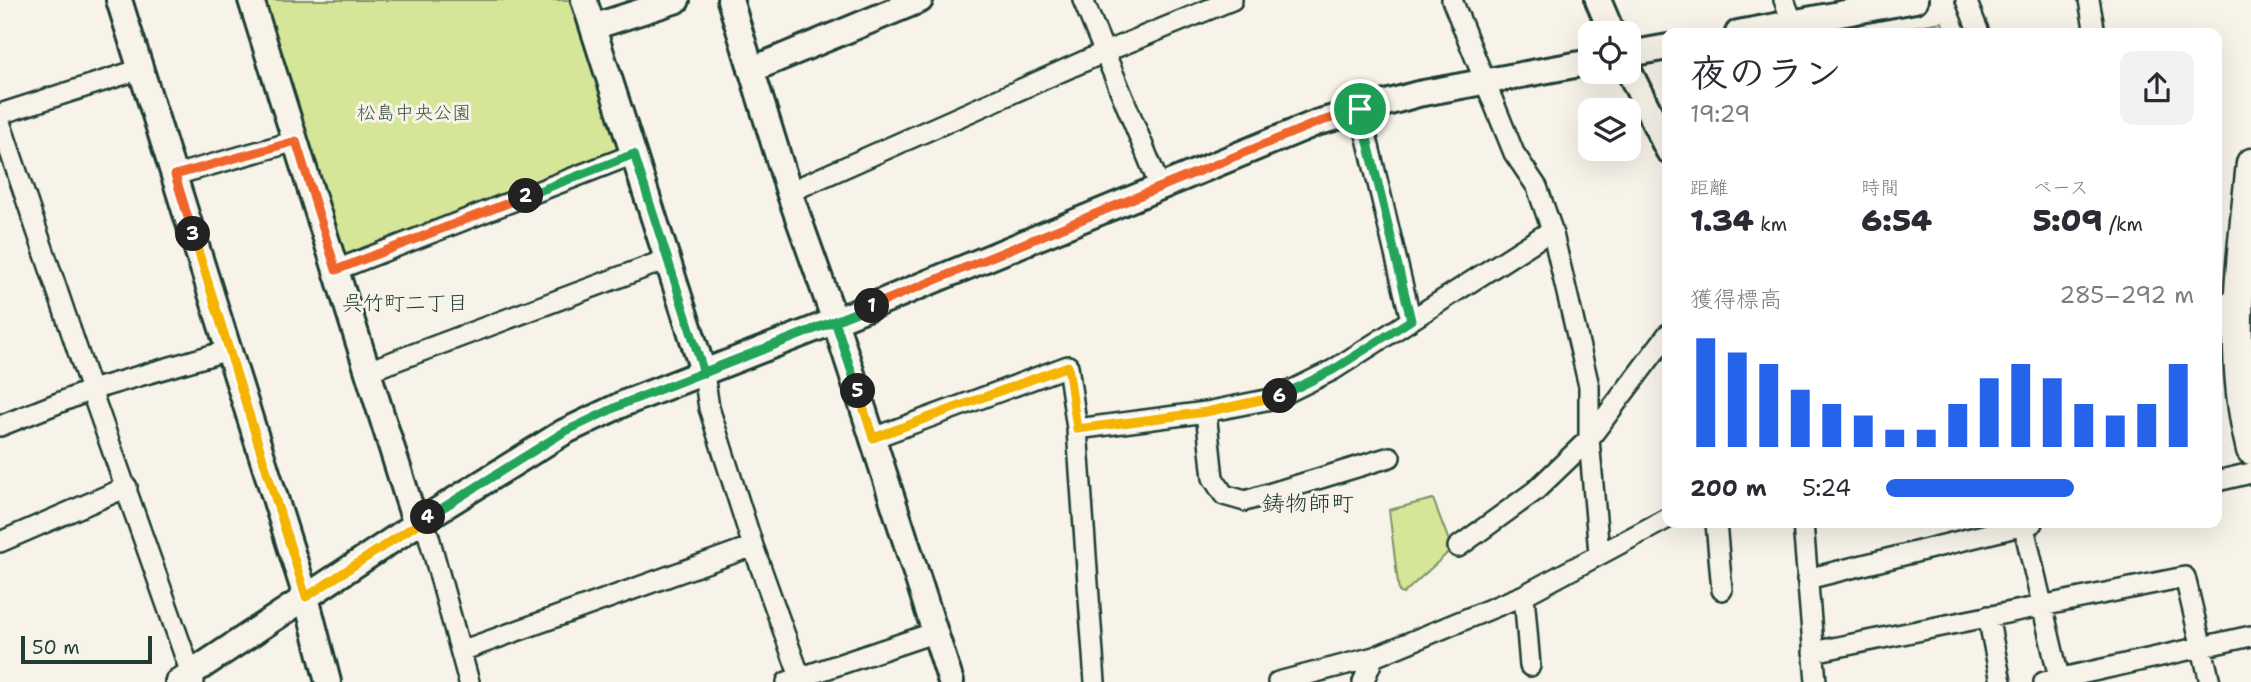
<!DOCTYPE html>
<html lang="ja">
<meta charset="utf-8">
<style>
:root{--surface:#fff;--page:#f2f2f3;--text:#2b2b33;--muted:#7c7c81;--accent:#2563eb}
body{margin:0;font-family:"Shantell Sans","Klee One",sans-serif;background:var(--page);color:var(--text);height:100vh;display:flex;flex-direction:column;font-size:26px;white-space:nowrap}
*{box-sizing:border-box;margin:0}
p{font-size:23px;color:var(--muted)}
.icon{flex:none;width:38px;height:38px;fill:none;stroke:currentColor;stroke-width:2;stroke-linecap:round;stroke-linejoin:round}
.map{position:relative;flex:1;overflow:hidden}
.details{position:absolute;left:1662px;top:28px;width:560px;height:500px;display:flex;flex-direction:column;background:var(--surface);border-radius:14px;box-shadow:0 7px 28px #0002}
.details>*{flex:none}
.buttons{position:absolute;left:1578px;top:21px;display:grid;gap:14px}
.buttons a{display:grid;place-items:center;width:63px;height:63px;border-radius:14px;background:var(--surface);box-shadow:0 7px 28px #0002;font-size:35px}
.scale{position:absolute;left:21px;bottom:18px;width:131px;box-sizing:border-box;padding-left:7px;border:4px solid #1f3d34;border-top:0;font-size:19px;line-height:24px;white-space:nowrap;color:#1f3d34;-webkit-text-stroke:5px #f7f3e8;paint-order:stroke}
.pin{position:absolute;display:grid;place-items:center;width:60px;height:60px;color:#fff;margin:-30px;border:4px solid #fff;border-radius:50%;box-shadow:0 2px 7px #0007}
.km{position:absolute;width:35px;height:35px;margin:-18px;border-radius:50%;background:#222;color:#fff;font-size:19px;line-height:35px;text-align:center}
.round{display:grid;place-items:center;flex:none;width:74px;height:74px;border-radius:14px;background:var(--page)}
.headline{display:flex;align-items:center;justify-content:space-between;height:119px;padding:0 28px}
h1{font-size:38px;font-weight:800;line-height:52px}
.stats{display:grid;grid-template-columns:repeat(3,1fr);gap:10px;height:119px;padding:7px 28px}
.stats div{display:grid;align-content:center}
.stats b{font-size:30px;font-weight:800}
.stats small{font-size:19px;font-weight:400}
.stats p{font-size:19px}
.chart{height:196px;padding:14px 28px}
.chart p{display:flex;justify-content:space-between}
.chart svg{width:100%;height:126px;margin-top:7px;stroke:var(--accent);stroke-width:6}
ul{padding:0 28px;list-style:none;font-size:23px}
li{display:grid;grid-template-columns:112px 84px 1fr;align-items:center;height:52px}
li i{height:18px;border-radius:9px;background:var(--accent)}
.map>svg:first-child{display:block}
.green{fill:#d6e699;stroke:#7a9266;stroke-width:2}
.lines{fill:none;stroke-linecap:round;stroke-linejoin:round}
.minor-casing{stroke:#1f3d34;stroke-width:24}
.tertiary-casing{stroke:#1f3d34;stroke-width:30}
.secondary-casing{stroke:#1f3d34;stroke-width:33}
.minor{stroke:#f7f3e8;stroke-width:19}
.tertiary{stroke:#f7f3e8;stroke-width:24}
.secondary{stroke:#f7f3e8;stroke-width:28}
.split-1-casing{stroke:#fff;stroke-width:14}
.split-2-casing{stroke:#fff;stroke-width:14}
.split-3-casing{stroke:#fff;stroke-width:14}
.split-4-casing{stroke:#fff;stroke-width:14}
.split-5-casing{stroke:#fff;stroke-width:14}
.split-6-casing{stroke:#fff;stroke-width:14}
.split-7-casing{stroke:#fff;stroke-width:14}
.split-1{stroke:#f0652b;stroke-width:9}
.split-2{stroke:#22a559;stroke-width:9}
.split-3{stroke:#f0652b;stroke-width:9}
.split-4{stroke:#f5b400;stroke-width:9}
.split-5{stroke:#22a559;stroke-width:9}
.split-6{stroke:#f5b400;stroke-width:9}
.split-7{stroke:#22a559;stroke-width:9}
.labels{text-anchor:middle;stroke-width:6;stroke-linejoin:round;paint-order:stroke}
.park-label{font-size:19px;fill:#3a5643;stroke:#f7f3e8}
.neighbourhood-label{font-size:21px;fill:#1f3d34;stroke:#f7f3e8}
.quarter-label{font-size:23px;fill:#1f3d34;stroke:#f7f3e8}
</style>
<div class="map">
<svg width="2251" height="682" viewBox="0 0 2251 682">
<rect width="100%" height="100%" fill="#f7f3e8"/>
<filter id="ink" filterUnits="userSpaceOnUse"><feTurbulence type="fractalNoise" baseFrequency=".0143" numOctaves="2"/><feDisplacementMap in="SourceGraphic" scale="14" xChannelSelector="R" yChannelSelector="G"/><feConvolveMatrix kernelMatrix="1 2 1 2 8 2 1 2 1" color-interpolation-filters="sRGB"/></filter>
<g filter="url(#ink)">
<path class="green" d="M 262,0 L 574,0 L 621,145 L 615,154 L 351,257 L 342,254 Z
M 1942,22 L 1946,33 L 1877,33 Z
M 1433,499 L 1452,549 L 1403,594 L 1399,592 L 1389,510 Z"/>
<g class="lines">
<defs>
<path id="minor" d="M 1083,0 L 1160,187
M 1784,0 L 1793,23
M 1966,0 L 1979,33
M 2089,0 L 2095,33
M 1360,109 L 1411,320
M 0,114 L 141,69
M 0,122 L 91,390 L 194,682
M 175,175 L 296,141
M 789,192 L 1105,52 L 1232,0
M 1552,230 L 1589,386 L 1589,439 L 1599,553
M 336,270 L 634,154
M 2217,305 L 2237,302
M 368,371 L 668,259
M 704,374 L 709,408 L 753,546 L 800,677
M 1206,412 L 1213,478 L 1224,495 L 1245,501 L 1390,457
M 0,426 L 91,390 L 229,350
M 1077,429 L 1206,412 L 1276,398 L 1333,370 L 1552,230 L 1537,187 L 1514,153 L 1452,0
M 873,438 L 1068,366 L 1077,429 L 1095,682
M 2217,481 L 2251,473
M 424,519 L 469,682
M 1716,523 L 1722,590
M 1803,523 L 1816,682
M 2023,523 L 2060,682
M 0,542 L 127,487
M 1458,547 L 1535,491 L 1589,439 L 1668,334
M 1807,579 L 2032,523
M 1524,595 L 1530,666
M 1988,616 L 2001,682
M 461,651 L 753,546
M 1813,652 L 2185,577 L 2210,682
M 787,682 L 936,632
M 1278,682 L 1374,657 L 1524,595 L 1668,518
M 1363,682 L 1374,657
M 2044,682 L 2251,636"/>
<path id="tertiary" d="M 119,0 L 306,597 L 328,682
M 251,0 L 416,525
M 584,0 L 704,374
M 730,0 L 789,192 L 835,321 L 951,682
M 1598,0 L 1612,33
M 593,27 L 677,0
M 1738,33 L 1915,0
M 1629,54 L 1668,47
M 751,70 L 920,0
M 1629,71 L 1668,150
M 178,682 L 424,519 L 564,432 L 625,403 L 835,321 L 1316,123 L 1418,94 L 1591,62"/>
<path id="secondary" d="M 2251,163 C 2241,260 2227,354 2251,450"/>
</defs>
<use href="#minor" class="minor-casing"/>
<use href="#tertiary" class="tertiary-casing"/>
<use href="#secondary" class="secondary-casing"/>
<use href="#minor" class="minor"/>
<use href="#tertiary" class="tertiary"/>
<use href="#secondary" class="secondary"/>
</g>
</g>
<g class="lines" filter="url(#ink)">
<defs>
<path id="split-1" d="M 872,306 L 1316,123 L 1360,109"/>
<path id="split-2" d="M 526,196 L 634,154 L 704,373 L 872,306"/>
<path id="split-3" d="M 193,234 L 175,175 L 296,141 L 336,270 L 526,196"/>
<path id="split-4" d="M 193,234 L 306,597 L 428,517"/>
<path id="split-5" d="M 428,517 L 564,432 L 625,403 L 835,321 L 858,391"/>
<path id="split-6" d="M 858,391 L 873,438 L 1068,366 L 1077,429 L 1206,412 L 1280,396"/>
<path id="split-7" d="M 1280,396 L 1333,370 L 1411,320 L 1360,109"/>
</defs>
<use href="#split-1" class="split-1-casing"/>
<use href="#split-2" class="split-2-casing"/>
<use href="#split-3" class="split-3-casing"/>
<use href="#split-4" class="split-4-casing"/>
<use href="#split-5" class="split-5-casing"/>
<use href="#split-6" class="split-6-casing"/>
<use href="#split-7" class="split-7-casing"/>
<use href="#split-1" class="split-1"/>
<use href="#split-2" class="split-2"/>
<use href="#split-3" class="split-3"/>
<use href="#split-4" class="split-4"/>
<use href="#split-5" class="split-5"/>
<use href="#split-6" class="split-6"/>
<use href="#split-7" class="split-7"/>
</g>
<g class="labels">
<g class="park-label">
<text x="414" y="119">松島中央公園</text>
</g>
<g class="neighbourhood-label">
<text x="405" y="310">呉竹町二丁目</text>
</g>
<g class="quarter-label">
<text x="1308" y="511">鋳物師町</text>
</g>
</g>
</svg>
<div class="buttons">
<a><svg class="icon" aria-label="locate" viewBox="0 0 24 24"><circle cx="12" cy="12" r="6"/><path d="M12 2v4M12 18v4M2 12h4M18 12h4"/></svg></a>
<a><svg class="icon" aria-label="layers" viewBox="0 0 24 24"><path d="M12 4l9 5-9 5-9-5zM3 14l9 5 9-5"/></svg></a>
</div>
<div class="scale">50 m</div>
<div class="pin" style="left:1360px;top:109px;background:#1e9e55"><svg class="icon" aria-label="arrive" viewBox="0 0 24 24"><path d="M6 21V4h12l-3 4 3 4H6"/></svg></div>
<b class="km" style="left:872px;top:306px">1</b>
<b class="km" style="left:526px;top:196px">2</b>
<b class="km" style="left:193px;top:234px">3</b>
<b class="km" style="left:428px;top:517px">4</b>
<b class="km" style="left:858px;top:391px">5</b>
<b class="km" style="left:1280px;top:396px">6</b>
<section class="details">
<div class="headline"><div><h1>夜のラン</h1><p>19:29</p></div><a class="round"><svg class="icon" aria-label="share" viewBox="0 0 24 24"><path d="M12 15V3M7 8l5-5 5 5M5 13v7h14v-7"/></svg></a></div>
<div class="stats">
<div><p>距離</p><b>1.34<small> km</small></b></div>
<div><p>時間</p><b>6:54</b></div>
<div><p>ペース</p><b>5:09<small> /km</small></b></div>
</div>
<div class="chart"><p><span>獲得標高</span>285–292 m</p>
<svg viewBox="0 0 160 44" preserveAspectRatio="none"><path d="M5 44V6M15 44V11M25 44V15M35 44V24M45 44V29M55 44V33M65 44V38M75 44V38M85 44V29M95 44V20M105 44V15M115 44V20M125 44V29M135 44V33M145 44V29M155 44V15"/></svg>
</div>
<ul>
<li><b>200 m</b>5:24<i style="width:61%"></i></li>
</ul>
</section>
</div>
